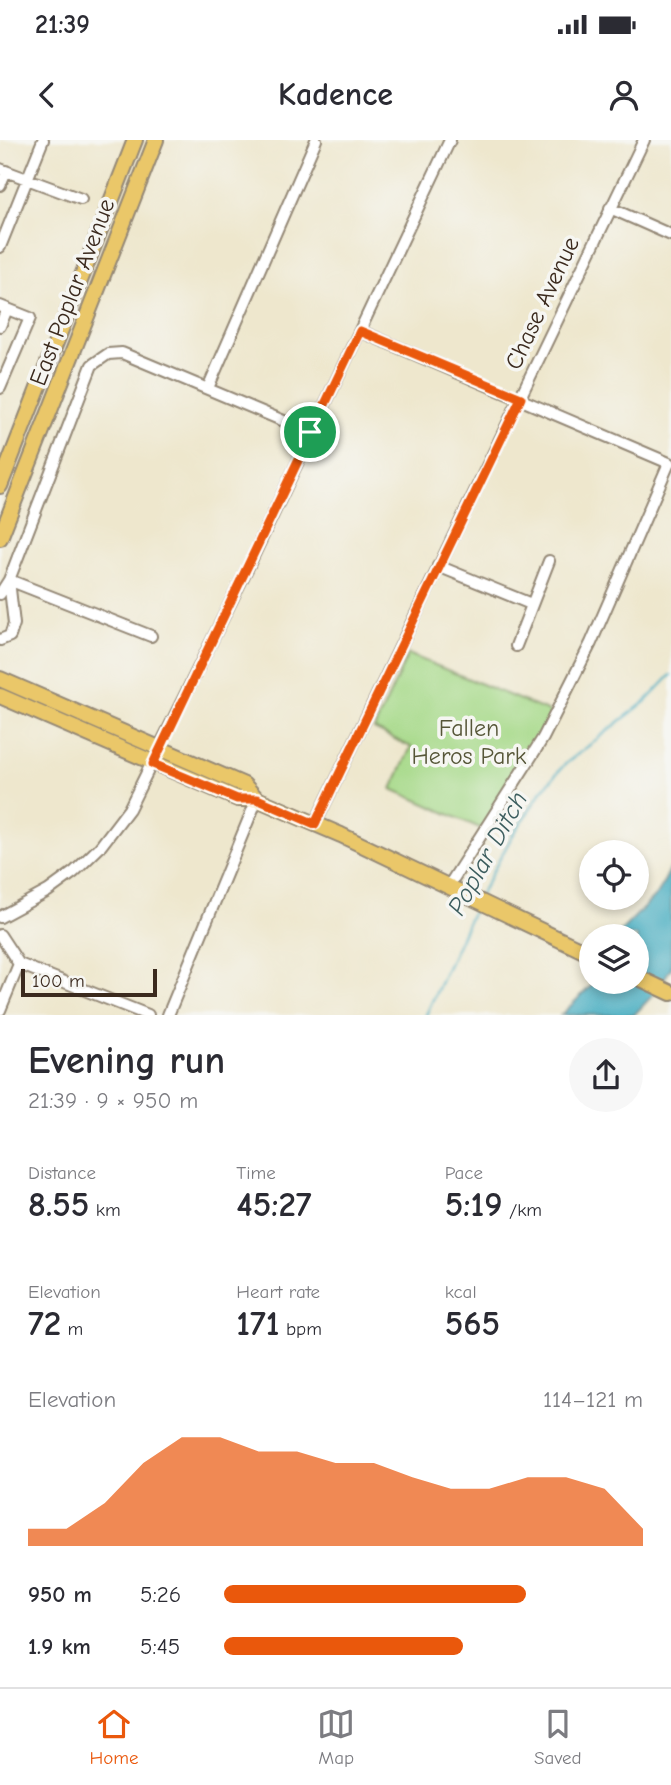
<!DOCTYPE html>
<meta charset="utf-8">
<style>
:root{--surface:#fff;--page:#f7f7f7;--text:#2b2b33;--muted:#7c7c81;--line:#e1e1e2;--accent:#ea580c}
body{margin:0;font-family:"Comic Neue",sans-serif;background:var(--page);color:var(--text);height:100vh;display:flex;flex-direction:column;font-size:26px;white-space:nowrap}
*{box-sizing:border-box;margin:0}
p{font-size:23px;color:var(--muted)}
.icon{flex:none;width:38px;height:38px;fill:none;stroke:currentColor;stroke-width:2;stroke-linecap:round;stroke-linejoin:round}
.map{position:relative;height:875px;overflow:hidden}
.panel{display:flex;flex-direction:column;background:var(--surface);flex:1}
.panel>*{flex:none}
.fabs{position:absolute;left:579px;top:700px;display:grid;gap:14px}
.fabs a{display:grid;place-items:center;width:70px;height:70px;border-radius:50%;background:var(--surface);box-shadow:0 4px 10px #0003;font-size:35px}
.scale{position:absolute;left:21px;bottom:18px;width:136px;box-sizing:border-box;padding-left:7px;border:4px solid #3b2a1e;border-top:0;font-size:19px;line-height:24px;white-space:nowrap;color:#3b2a1e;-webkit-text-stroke:5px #f6f6f2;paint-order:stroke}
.pin{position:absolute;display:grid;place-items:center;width:60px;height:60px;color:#fff;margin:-30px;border:4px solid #fff;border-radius:50%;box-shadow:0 2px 7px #0007}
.round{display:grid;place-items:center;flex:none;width:74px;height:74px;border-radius:37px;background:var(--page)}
.head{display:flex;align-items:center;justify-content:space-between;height:119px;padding:0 28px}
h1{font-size:38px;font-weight:700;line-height:52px}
.metrics{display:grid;grid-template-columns:repeat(3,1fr);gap:10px;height:119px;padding:7px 28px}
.metrics div{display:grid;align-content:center}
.metrics b{font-size:35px;font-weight:700}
.metrics small{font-size:19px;font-weight:400}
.metrics p{font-size:19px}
.chart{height:196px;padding:14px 28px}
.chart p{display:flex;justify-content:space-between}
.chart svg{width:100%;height:126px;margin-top:7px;fill:var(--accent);opacity:.7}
ul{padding:0 28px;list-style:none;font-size:23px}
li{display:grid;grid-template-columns:112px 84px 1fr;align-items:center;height:52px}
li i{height:18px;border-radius:9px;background:var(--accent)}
.status{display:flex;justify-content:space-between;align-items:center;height:49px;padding:0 35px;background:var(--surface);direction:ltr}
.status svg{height:19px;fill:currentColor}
header{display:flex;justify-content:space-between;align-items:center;height:91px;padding:0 28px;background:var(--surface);font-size:32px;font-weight:700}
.menu{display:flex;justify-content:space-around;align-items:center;height:98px;border-top:2px solid var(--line);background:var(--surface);font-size:19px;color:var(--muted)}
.menu a{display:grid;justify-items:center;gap:4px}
.menu .current{color:var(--accent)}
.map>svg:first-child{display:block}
.green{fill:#a6d988;stroke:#708253;stroke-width:2}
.water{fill:#3ea9be;stroke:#3c6a6e;stroke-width:2}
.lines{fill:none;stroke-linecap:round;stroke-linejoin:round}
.stream{stroke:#3ea9be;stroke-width:2.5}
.minor-casing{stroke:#948876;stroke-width:14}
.major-casing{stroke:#948876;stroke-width:18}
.minor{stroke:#fff;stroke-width:10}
.major{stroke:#eac769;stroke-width:14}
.route-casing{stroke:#fff;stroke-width:14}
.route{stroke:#ea580c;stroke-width:9}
.labels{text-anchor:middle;stroke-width:7;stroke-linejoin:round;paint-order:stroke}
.street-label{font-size:24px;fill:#3b2a1e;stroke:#f6f6f2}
.park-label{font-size:24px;fill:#565638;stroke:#f6f6f2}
.water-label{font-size:26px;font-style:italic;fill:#3c5d5e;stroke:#f6f6f2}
</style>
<div class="status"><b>21:39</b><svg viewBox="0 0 49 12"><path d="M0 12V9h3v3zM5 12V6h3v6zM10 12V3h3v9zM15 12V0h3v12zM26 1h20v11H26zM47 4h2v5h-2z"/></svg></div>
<header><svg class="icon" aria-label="back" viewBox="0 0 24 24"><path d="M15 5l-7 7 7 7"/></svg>Kadence<svg class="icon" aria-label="person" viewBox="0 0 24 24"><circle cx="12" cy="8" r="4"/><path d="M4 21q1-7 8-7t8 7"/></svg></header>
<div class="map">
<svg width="671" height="875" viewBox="0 0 671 875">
<rect width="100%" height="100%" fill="#f6f6f2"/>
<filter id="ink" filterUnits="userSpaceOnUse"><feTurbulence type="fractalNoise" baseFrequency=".0143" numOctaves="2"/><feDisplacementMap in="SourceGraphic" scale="14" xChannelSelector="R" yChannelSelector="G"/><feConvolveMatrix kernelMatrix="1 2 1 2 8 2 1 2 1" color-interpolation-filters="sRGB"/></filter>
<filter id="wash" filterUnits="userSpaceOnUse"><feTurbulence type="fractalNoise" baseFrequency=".00686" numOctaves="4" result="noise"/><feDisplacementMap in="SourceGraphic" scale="28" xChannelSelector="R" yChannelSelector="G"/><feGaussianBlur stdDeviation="1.57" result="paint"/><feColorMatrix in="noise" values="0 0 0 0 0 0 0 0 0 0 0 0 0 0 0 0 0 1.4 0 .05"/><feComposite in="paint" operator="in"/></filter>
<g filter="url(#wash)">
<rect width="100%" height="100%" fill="#eee7cd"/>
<path class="green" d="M 408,514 L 552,573 L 482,689 L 392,649 L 411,607 L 374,589 Z"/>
<path class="water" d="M 671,727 L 671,828 L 656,852 L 634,875 L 561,875 L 595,842 L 637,842 L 637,796 L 616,796 L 659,752 Z"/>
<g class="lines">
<path class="stream" d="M 479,757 L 511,698 L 541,652 L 564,625 L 646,561 L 671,535
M 426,875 L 475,766"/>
</g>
</g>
<g filter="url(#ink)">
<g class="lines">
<defs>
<path id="minor" d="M 0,29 L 81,59
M 0,45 L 6,31
M 610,68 L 671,95
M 0,107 L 43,0
M 0,166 L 30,178 L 0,248
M 0,186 L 7,169
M 360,191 L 669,323 L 591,503 L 543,598 L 448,747
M 208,248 L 316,0
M 438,426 L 531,464
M 9,440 L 151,496
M 0,454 L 9,440 L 92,225 L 108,214 L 122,213 L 310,292
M 0,500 L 10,496 L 14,484 L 9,440
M 516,506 L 549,421
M 315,684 L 644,0
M 0,777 L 48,751 L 74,732 L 100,707 L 129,669 L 250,423 L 450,0
M 0,795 L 19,824 L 148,875
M 0,870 L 19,824
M 168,875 L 257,659"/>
<path id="major" d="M 0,346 L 135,0
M 0,398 L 156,0
M 0,539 L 244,645 L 257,659
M 0,556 L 238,659 L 257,659 L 341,695 L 592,815
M 637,837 L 671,853"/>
</defs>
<use href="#minor" class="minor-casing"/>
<use href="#major" class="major-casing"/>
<use href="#minor" class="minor"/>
<use href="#major" class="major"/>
</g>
</g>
<g class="lines" filter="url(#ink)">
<defs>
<path id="route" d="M 360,191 L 521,258 L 315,684 L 257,659 L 237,659 L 153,624 Z"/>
</defs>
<use href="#route" class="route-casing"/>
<use href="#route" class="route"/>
</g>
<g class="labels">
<g class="street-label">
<text transform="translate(72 152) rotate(-69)" y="8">East Poplar Avenue</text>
<text transform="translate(542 163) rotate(-65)" y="8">Chase Avenue</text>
</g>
<g class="park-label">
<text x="469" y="596">Fallen<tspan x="469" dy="28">Heros Park</tspan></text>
</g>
<g class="water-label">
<text transform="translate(487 713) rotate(-61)" y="9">Poplar Ditch</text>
</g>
</g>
</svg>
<div class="fabs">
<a><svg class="icon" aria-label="locate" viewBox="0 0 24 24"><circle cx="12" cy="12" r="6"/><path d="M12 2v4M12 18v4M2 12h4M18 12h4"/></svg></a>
<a><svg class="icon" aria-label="layers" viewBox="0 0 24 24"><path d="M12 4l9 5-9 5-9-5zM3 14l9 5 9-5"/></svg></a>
</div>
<div class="scale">100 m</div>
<div class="pin" style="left:310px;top:292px;background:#1e9e55"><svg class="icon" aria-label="arrive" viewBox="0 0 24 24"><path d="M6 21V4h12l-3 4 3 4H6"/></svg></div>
</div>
<section class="panel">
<div class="head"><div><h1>Evening run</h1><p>21:39 · 9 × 950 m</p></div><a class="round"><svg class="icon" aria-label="share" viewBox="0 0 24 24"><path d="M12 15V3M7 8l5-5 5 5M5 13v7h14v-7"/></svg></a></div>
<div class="metrics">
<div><p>Distance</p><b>8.55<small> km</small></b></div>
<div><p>Time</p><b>45:27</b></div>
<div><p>Pace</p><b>5:19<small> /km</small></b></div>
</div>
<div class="metrics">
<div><p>Elevation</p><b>72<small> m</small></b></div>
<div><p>Heart rate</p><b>171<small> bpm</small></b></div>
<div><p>kcal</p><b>565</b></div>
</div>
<div class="chart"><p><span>Elevation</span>114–121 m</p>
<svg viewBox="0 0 160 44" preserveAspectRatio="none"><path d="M0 44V38L10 38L20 29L30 15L40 6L50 6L60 11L70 11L80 15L90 15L100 20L110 24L120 24L130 20L140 20L150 24L160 38V44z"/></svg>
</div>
<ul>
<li><b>950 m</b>5:26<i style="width:72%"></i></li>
<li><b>1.9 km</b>5:45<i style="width:57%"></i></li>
</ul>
</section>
<nav class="menu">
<a class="current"><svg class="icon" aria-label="home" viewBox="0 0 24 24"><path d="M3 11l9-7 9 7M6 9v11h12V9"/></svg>Home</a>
<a><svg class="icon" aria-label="map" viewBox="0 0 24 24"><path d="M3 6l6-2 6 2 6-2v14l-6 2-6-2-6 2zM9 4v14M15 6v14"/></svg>Map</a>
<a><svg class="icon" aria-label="saved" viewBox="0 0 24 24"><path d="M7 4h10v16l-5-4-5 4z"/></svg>Saved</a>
</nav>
